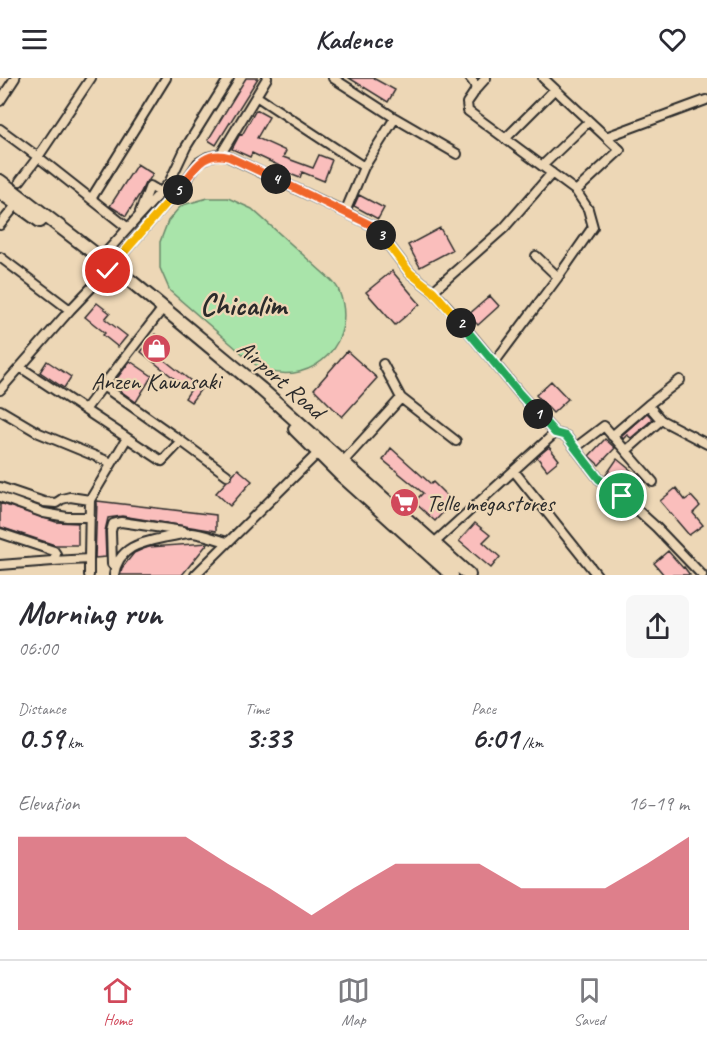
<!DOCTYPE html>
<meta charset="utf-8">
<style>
:root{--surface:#fff;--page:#f7f7f7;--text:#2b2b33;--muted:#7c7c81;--line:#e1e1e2;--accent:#d1495b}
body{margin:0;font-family:Caveat,sans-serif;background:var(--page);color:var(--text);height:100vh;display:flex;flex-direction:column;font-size:22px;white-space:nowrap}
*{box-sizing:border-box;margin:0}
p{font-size:20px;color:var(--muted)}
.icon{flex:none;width:33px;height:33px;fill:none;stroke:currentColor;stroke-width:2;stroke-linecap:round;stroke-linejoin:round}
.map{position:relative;height:497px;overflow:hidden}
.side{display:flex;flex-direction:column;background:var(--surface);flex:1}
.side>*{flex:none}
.pin{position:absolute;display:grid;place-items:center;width:51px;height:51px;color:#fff;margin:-26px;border:3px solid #fff;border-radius:50%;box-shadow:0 2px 6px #0007}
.km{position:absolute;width:30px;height:30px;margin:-15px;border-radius:50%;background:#222;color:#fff;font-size:16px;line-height:30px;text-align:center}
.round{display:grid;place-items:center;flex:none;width:63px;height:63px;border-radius:9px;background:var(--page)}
.overview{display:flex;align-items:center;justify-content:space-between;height:102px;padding:0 18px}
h1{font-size:33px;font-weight:700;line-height:45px}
.metrics{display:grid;grid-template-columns:repeat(3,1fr);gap:9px;height:102px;padding:6px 18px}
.metrics div{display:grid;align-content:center}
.metrics b{font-size:30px;font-weight:700}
.metrics small{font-size:16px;font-weight:400}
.metrics p{font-size:16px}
.chart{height:168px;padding:12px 18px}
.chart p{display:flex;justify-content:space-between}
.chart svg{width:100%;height:108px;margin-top:6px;fill:var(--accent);opacity:.7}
header{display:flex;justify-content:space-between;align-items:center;height:78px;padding:0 18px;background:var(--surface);font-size:27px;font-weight:700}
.menu{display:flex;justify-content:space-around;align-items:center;height:84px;border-top:2px solid var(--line);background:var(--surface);font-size:16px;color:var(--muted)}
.menu a{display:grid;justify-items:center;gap:3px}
.menu .current{color:var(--accent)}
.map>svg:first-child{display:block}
.green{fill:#a9e4aa;stroke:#6a886a;stroke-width:1.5}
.building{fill:#fabebc;stroke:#2b2b2b;stroke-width:1.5}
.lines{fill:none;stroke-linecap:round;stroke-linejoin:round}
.minor-casing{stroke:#2b2b2b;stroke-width:12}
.trunk-casing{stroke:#2b2b2b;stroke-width:16}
.minor{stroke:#edd7b6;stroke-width:8}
.trunk{stroke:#edd7b6;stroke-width:12}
.split-1-casing{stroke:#fff;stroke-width:12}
.split-2-casing{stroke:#fff;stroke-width:12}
.split-3-casing{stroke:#fff;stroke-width:12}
.split-4-casing{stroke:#fff;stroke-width:12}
.split-5-casing{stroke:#fff;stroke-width:12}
.split-6-casing{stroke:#fff;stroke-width:12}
.split-1{stroke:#22a559;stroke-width:8}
.split-2{stroke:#22a559;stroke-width:8}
.split-3{stroke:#f5b400;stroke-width:8}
.split-4{stroke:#f0652b;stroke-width:8}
.split-5{stroke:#f0652b;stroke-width:8}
.split-6{stroke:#f5b400;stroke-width:8}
.labels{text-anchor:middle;stroke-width:4.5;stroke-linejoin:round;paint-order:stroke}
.street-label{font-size:24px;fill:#2b2b2b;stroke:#edd7b6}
.poi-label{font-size:24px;fill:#2b2b2b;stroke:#edd7b6}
.district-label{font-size:30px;font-weight:bold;fill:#2b2b2b;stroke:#edd7b6}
</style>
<header><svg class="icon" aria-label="menu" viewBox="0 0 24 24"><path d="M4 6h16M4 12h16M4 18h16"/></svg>Kadence<svg class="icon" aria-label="heart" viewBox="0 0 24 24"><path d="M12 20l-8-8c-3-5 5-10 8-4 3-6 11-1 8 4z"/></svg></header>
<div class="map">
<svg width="707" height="497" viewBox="0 0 707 497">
<rect width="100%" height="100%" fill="#edd7b6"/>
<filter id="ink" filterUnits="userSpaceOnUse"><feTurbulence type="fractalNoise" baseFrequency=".0167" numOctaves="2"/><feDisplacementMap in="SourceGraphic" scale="12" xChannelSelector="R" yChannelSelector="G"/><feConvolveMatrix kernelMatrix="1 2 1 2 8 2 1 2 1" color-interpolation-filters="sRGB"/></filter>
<g filter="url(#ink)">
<path class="green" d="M 208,120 L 228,120 L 252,131 L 331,202 C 334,205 338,209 339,213 C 359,262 314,309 265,292 C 261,290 256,287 253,285 L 170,213 L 160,190 L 160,164 L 168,143 L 178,131 L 183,127 Z"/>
<path class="building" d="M 246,0 L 258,0 L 216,67 L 208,62 Z
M 349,0 L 373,0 L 395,12 L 388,24 Z
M 256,32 L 269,39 L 257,60 L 286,73 L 283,79 L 313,90 L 319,77 L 332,82 L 324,103 L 302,94 L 300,100 L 285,94 L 286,91 L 252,75 L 250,79 L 232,71 L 240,56 L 242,57 Z
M 137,86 L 153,96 L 149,102 L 145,105 L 141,114 L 126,138 L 110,128 Z
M 359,117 L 384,130 L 378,141 L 354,128 Z
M 440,150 L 452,172 L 420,189 L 408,167 Z
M 392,193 L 420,226 L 395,247 L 366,214 Z
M 490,218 L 499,228 L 478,247 L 468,237 Z
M 97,225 L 110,235 L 105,241 L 127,258 L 118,269 L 103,257 L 105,255 L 85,239 Z
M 155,256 L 172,270 L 163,281 L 201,311 L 191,324 L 185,320 L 190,313 L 141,274 Z
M 347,273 L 377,300 L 342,339 L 314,311 Z
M 47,283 L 71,299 L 64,310 L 40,294 Z
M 130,283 L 152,298 L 136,324 L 112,307 Z
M 551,303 L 568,321 L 553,335 L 536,317 Z
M 647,335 L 653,341 L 631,360 L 627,357 L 623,361 L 621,358 Z
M 605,361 L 615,370 L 599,387 L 589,378 Z
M 549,369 L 559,382 L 547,392 L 537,379 Z
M 391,370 L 431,406 L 433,404 L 453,424 L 435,443 L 414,424 L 423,415 L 383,382 Z
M 617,381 L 645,404 L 634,420 L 621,410 L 622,409 L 606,397 Z
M 238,391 L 252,403 L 230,428 L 216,415 L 227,403 L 231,401 L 233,396 Z
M 676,410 L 685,422 L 691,418 L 700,428 L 693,435 L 703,447 L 689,457 L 660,423 Z
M 97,423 L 216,437 L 216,453 L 122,438 L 108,440 L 105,453 L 106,479 L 95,480 Z
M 0,425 L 56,444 L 78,445 L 78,467 L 55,467 L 0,449 Z
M 475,445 L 490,457 L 483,464 L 500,479 L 491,490 L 459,463 Z
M 208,465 L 182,497 L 120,497 L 122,490 L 134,475 L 143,471 L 149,469 Z
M 668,473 L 683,490 L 684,489 L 690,497 L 664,497 L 654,485 Z"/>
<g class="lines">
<defs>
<path id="minor" d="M 333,0 L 395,40 L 364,89 L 345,134
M 470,0 C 480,11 474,14 467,25 L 468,33 L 576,113 L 588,131 L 593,149 L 558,199 L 494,285
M 543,0 L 620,72 L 576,113
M 476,11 L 486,0
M 256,18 L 364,89
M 0,23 L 15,0
M 395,40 L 457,76
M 0,51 L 38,79 L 128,150
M 606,59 L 706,22
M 505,61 L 555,11
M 221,76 L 267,0
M 542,88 L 589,43
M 20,103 L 38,79 L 91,0
M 91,121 L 166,0
M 140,134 L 150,108 L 160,114
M 0,147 L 17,126
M 536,178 L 558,199
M 0,179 L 70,232
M 101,180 L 169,105 L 186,69 L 229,0
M 433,213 L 504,150 L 552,95
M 383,286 L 401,320 L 456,363
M 20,289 L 162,383 L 181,363 L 227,397
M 103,308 L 160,234
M 0,312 L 70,232 L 112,188 L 187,101 L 198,85 L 208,79 L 221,76 L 229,79 L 345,134 L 375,149 L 410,195 L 433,213 L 454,236 L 520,316 L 555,355
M 648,327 L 680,302
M 0,332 L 39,355 L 112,385
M 85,332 L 103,308 L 181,363
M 661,342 L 707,366
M 612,358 L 648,327 L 661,342 L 626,373
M 575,370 L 604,348 L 653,404
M 341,386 L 401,320
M 514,393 L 597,497
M 0,409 L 44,424 L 56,425 L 62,421 L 70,419 L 90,422
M 0,419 L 44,435 L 67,439 L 90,439
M 0,455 L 54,473 L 56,476 L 53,483 L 0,487
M 433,466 L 555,355 L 566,358 L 599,401 L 622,418 L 656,449 L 702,497
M 89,481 L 89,497
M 53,483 L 89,481 L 90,422 L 127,360
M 115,490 L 112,486 L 111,453 L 113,446 L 121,444 L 183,453
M 114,497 C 118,468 143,464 167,459 C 175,458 184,455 191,455 C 200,455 218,462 228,464
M 195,497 L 319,374"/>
<path id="trunk" d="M 0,103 L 132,204 L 261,311 L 469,497
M 0,114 L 40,143
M 295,351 L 340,396 L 452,497"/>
</defs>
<use href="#minor" class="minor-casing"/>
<use href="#trunk" class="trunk-casing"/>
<use href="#minor" class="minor"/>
<use href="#trunk" class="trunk"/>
</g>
</g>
<g class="lines" filter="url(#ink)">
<defs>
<path id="split-1" d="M 538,336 L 555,355 L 566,358 L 599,401 L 622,418"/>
<path id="split-2" d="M 461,245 L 520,316 L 538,336"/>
<path id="split-3" d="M 381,157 L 410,195 L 433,213 L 461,245"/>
<path id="split-4" d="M 276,101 L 375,149 L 381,157"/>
<path id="split-5" d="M 178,112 C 193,95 201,71 229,79 L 276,101"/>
<path id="split-6" d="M 108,193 L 178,112"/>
</defs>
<use href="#split-1" class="split-1-casing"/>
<use href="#split-2" class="split-2-casing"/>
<use href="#split-3" class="split-3-casing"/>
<use href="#split-4" class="split-4-casing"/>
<use href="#split-5" class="split-5-casing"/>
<use href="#split-6" class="split-6-casing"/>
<use href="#split-1" class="split-1"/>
<use href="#split-2" class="split-2"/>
<use href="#split-3" class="split-3"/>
<use href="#split-4" class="split-4"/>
<use href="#split-5" class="split-5"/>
<use href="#split-6" class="split-6"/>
</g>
<defs>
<symbol id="shop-disc" viewBox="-11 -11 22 22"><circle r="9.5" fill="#d1495b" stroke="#edd7b6"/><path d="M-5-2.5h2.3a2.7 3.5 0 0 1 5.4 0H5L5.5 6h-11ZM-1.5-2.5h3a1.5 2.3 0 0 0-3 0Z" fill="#fff"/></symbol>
<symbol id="supermarket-disc" viewBox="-11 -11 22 22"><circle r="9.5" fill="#d1495b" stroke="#edd7b6"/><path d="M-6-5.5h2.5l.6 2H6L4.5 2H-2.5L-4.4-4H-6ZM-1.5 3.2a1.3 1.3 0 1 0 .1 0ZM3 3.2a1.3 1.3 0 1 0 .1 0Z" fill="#fff"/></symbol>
</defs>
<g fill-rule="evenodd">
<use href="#shop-disc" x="140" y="254" width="33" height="33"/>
<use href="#supermarket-disc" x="388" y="408" width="33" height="33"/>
</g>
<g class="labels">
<g class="street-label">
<text transform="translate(281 301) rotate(41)" y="8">Airport Road</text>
</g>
<g class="poi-label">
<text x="156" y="311">Anzen Kawasaki</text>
<text x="426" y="433" text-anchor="start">Telle megastores</text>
</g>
<g class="district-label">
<text x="243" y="237">Chicalim</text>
</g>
</g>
</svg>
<div class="pin" style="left:622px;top:418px;background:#1e9e55"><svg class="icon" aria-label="arrive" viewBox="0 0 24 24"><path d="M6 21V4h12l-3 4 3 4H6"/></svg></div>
<div class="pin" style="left:108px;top:193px;background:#d93025"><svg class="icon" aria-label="check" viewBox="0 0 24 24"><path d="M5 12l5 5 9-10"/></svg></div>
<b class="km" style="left:538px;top:336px">1</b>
<b class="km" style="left:461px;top:245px">2</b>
<b class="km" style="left:381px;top:157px">3</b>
<b class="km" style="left:276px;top:101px">4</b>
<b class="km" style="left:178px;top:112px">5</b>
</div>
<section class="side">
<div class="overview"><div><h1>Morning run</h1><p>06:00</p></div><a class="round"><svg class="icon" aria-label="share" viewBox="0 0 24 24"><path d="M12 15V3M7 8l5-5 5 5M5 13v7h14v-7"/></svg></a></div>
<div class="metrics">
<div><p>Distance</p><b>0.59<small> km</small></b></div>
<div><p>Time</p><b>3:33</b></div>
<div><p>Pace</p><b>6:01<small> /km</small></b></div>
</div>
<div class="chart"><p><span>Elevation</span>16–19 m</p>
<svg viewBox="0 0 160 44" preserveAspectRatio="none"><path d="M0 44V6L10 6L20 6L30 6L40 6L50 17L60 27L70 38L80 27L90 17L100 17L110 17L120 27L130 27L140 27L150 17L160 6V44z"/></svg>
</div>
</section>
<nav class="menu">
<a class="current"><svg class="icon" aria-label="home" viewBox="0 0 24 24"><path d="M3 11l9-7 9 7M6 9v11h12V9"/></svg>Home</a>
<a><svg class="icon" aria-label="map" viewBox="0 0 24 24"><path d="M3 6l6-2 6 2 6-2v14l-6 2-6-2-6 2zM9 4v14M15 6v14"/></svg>Map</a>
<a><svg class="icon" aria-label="saved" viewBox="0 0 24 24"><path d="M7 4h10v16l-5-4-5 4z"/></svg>Saved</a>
</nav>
